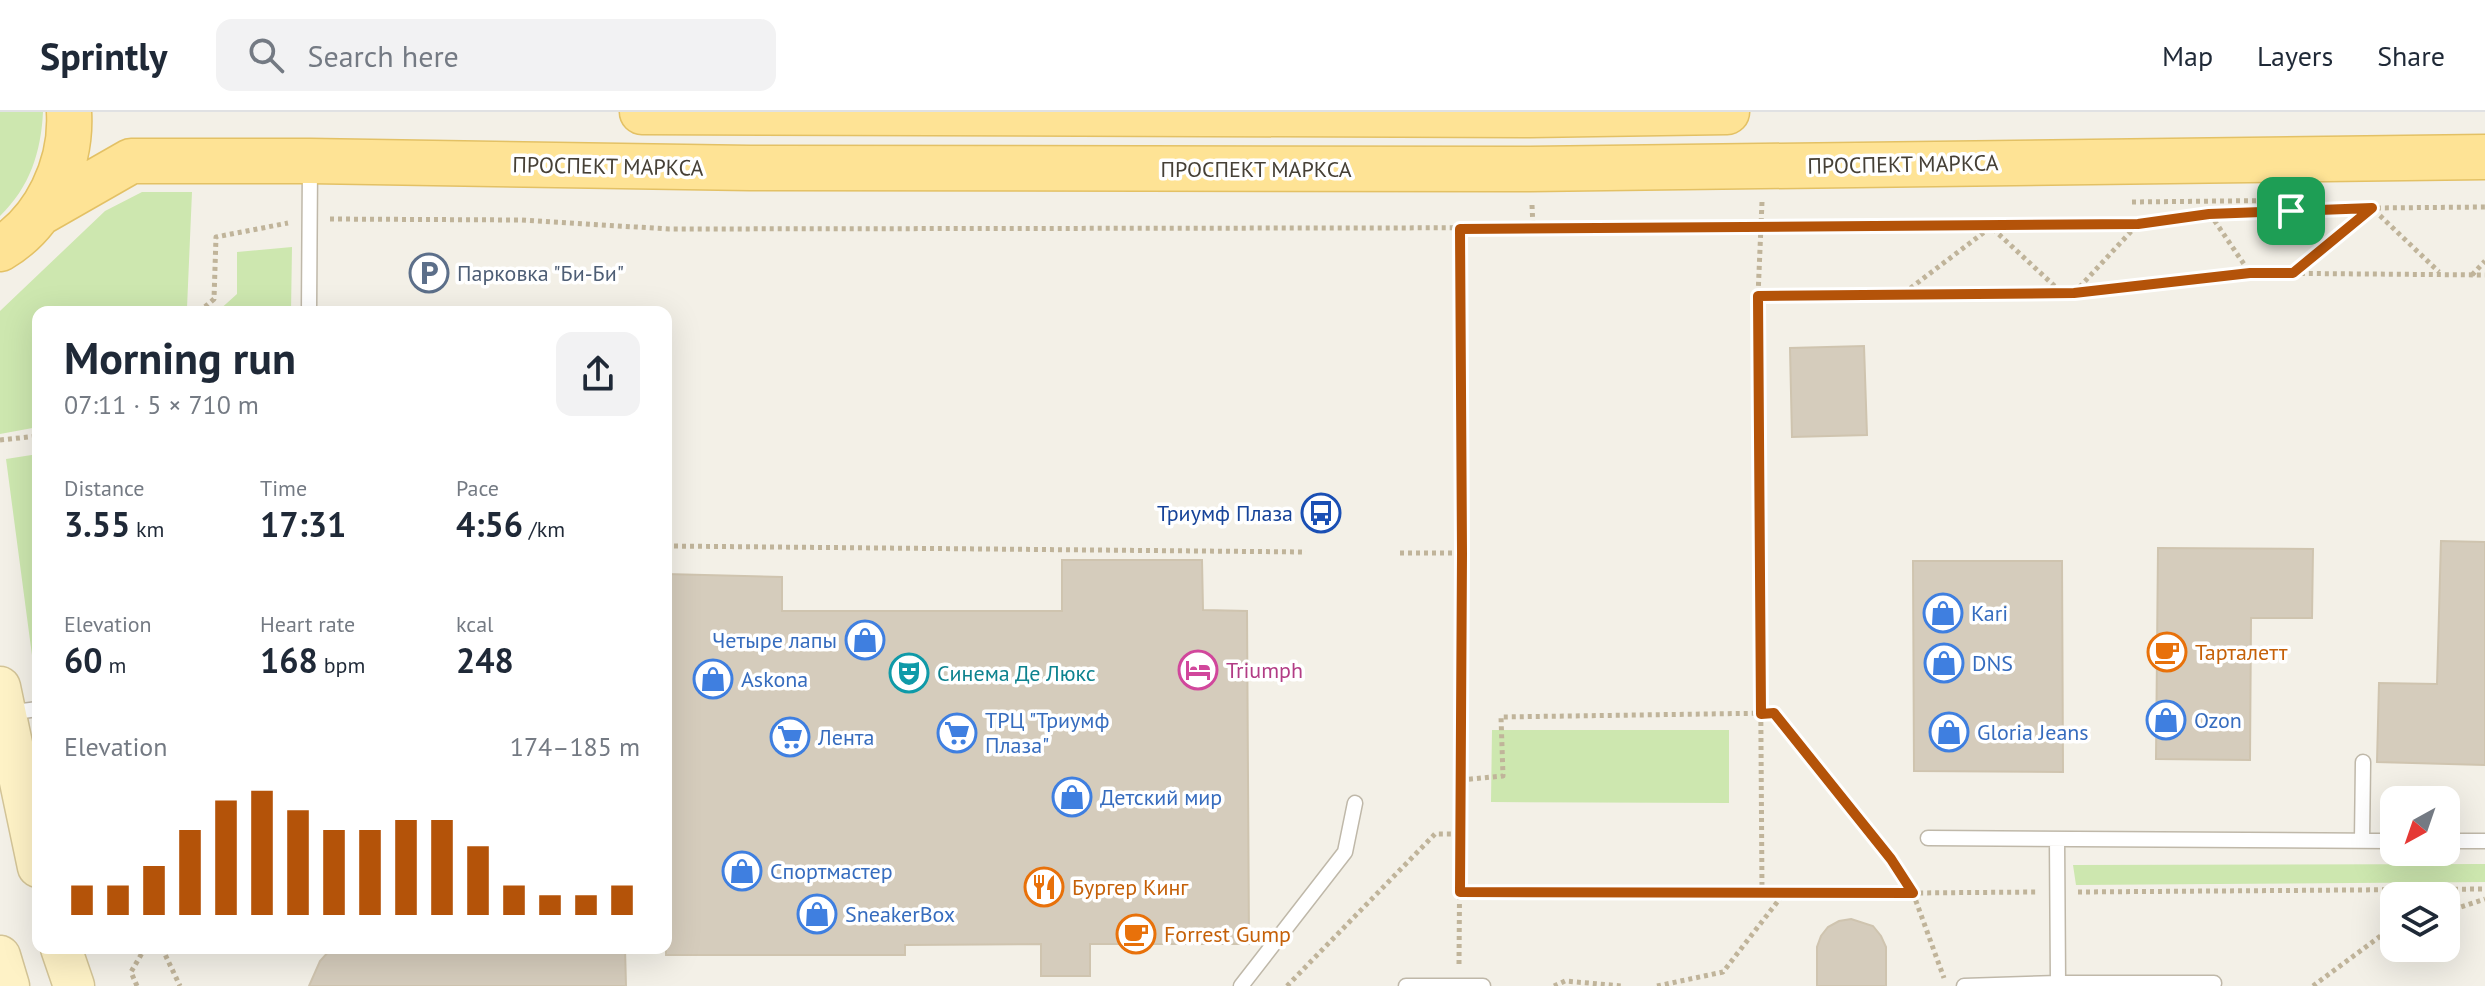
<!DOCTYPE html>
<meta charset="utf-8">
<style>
:root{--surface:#fff;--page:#f2f2f3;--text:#1f2937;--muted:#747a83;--line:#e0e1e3;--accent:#b45309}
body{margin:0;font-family:"PT Sans",sans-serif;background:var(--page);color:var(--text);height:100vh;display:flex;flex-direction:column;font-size:30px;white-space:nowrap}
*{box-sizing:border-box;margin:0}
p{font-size:26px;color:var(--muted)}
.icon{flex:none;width:44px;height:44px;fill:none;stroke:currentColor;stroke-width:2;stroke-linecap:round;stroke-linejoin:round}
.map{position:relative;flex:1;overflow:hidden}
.panel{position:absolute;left:32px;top:194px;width:640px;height:648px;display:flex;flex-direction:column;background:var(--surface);border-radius:16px;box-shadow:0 8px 32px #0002}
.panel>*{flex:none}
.needle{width:52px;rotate:220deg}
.fabs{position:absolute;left:2380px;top:674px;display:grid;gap:16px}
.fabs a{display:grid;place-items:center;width:80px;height:80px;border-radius:16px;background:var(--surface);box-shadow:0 8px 32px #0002;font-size:40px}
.pin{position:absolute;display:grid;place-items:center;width:68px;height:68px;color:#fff;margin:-34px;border-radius:16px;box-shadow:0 4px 12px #0006}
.round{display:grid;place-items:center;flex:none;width:84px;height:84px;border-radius:16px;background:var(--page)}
.head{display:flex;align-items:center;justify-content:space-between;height:136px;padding:0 32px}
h1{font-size:44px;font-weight:700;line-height:60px}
.figures{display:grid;grid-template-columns:repeat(3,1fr);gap:12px;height:136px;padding:8px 32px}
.figures div{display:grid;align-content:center}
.figures b{font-size:34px;font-weight:700}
.figures small{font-size:22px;font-weight:400}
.figures p{font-size:22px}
.chart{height:224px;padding:16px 32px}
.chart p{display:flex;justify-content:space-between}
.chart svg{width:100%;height:144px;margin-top:8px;stroke:var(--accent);stroke-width:6}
header{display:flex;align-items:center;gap:48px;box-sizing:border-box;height:112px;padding:0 40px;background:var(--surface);border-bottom:2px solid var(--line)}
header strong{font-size:38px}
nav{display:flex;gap:44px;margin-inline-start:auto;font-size:28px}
.search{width:560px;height:72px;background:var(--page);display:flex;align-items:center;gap:20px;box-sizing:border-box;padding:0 28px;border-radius:16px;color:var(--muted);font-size:30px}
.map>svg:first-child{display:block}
.green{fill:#cde7af}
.building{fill:#d5ccbc;stroke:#cfc4af;stroke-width:2}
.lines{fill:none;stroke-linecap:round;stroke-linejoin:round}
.lane-casing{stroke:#bfb8a9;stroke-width:17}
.secondary-casing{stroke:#d3c497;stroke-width:43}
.primary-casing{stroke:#e3c165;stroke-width:47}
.path{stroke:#c0b49a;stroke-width:5;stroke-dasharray:4 4;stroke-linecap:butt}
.lane{stroke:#fff;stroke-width:14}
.secondary{stroke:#fef2c6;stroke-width:40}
.primary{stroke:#fee395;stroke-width:44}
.route-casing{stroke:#fff;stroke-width:16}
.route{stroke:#b45309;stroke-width:10}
.labels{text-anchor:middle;stroke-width:7;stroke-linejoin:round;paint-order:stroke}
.street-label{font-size:22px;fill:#464036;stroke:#fff}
.service-label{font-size:22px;fill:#4e5e75;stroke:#fff;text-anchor:start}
.transit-label{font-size:22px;fill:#164399;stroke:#fff;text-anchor:end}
.shop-label{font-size:22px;fill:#366cbe;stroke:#fff;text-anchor:start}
.food-label{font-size:22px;fill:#c56008;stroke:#fff;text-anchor:start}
.hotel-label{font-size:22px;fill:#b23c85;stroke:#fff;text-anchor:start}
.culture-label{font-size:22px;fill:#0d838f;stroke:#fff;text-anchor:start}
</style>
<header>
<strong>Sprintly</strong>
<div class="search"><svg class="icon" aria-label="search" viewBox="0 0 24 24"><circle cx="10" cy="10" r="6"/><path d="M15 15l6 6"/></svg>Search here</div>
<nav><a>Map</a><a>Layers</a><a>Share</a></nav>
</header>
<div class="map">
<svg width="2485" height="874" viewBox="0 0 2485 874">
<rect width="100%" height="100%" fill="#f3f0e7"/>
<path class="green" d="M 0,0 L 43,0 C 41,40 30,75 0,104 Z
M 142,80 L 192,80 L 187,196 L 182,200 L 38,200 L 38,315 L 0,322 L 0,199 L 105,99 Z
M 292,135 L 291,200 L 217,200 L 237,182 L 237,140 Z
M 38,342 L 38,581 L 37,581 L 6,347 Z
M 1492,618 L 1729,618 L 1729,691 L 1491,690 Z
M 2485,752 L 2485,770 L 2076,773 L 2073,753 Z"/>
<path class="building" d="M 1864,234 L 1867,323 L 1792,325 L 1790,236 Z
M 2441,429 L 2485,430 L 2485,653 L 2377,650 L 2379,571 L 2437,572 Z
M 2158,436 L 2313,437 L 2312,506 L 2251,506 L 2250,648 L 2156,647 Z
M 1062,448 L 1202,448 L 1203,498 L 1247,499 L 1249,832 L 1090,832 L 1090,864 L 1041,864 L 1041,832 L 905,833 L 905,843 L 666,843 L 666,462 L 782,465 L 782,499 L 1062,499 Z
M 1913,449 L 2062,449 L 2063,660 L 1914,659 Z
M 1851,807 L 1873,814 L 1881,824 L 1886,835 L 1886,874 L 1817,874 L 1817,835 L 1821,824 L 1828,815 L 1839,809 Z
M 370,836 L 625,836 L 626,874 L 309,874 L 320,849 L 330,838 Z"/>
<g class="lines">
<defs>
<path id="lane" d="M 309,200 L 310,53
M 7,601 L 38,597
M 1928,726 L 2394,729
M 2057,727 L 2058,871 L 2214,871
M 2362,729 L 2363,650
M 2446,729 L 2485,729
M 1241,874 L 1345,740 L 1355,691
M 1406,874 L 1483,874
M 1964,874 L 2058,871 L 2057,874"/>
<path id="secondary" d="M 0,575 L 38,755
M 61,836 L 74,874
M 0,844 L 9,874"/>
<path id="primary" d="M 642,0 L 1530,3 L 1727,0
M 40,101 L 131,49 L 310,49 L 750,56 L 1530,57 L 2485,45
M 0,137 C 46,110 72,52 69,0"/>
</defs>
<use href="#lane" class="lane-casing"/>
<use href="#secondary" class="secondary-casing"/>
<use href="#primary" class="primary-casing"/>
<path class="path" d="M 1762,90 L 1758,184 L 1762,779 L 1913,781 L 1944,866
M 2132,90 L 2314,88
M 1532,93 L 1533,115
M 2210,102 L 2250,161
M 330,107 L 520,108 L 669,117 L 1991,115 L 2138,112 L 2209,102 L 2372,96 L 2485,95
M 2294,160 L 2372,96 L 2439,160
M 2472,163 L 2485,149
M 1904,181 L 1991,115 L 2061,180
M 2074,181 L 2137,113
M 1758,184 L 2074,181 L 2250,161 L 2485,163
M 199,200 L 214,187 L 216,125 L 288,111
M 0,328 L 38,324
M 666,434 L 1306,440
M 1400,441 L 1462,441
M 1461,668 L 1503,664 L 1501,605 L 1774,601 L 1891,747 L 1913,781 L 2036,780
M 1460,780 L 1762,779
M 2078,780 L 2485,777
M 2446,800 L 2485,787
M 162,836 L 180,874
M 1459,852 L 1462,441 L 1460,117
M 137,874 L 131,860 L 145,836
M 1287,874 L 1435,722 L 1461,722
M 1554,874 L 1565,869 L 1622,874
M 1657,874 L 1723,860 L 1785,780
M 2313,874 L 2394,814"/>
<use href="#lane" class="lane"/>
<use href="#secondary" class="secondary"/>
<use href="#primary" class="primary"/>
</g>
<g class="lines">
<defs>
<path id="route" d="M 2372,96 L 2293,161 L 2250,161 L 2074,181 L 1758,184 L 1761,602 L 1774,601 L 1891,747 L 1913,781 L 1460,780 L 1462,441 L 1460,117 L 2138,112 L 2209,102 Z"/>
</defs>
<use href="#route" class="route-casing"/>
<use href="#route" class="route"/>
</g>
<defs>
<symbol id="parking-ring" viewBox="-11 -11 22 22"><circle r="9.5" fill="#fff" stroke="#5c6f8a" stroke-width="1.5"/><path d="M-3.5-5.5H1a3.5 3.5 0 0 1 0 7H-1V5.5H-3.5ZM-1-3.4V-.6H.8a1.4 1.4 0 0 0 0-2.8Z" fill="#5c6f8a"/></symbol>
<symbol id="bus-ring" viewBox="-11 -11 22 22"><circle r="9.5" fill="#fff" stroke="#1a4fb4" stroke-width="1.5"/><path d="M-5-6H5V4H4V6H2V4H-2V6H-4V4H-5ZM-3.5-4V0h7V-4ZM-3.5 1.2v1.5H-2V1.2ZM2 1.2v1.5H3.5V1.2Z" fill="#1a4fb4"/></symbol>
<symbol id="shop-ring" viewBox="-11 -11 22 22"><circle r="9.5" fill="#fff" stroke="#3f7fe0" stroke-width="1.5"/><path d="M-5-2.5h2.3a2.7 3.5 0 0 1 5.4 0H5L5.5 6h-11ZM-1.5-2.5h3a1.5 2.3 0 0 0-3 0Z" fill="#3f7fe0"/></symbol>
<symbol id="cafe-ring" viewBox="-11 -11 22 22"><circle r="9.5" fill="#fff" stroke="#e8710a" stroke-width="1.5"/><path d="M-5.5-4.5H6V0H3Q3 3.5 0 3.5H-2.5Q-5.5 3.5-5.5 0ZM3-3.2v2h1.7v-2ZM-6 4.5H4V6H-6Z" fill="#e8710a"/></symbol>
<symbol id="hotel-ring" viewBox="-11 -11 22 22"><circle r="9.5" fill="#fff" stroke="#d1479c" stroke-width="1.5"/><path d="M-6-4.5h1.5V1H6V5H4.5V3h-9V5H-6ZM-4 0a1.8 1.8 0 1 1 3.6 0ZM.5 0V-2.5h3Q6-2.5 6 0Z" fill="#d1479c"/></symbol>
<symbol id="theatre-ring" viewBox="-11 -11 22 22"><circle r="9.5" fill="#fff" stroke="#0f9aa8" stroke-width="1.5"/><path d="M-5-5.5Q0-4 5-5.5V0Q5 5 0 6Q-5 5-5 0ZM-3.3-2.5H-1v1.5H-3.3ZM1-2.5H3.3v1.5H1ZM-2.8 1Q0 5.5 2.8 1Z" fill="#0f9aa8"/></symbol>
<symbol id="supermarket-ring" viewBox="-11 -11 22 22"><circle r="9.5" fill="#fff" stroke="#3f7fe0" stroke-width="1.5"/><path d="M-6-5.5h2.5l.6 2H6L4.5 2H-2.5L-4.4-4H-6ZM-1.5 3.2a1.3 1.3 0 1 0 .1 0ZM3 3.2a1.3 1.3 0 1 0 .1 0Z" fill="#3f7fe0"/></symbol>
<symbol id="restaurant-ring" viewBox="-11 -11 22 22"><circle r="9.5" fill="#fff" stroke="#e8710a" stroke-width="1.5"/><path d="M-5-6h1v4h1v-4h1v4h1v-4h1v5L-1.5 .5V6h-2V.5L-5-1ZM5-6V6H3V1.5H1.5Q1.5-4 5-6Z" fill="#e8710a"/></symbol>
</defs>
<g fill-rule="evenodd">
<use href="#parking-ring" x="407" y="139" width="44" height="44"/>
<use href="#bus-ring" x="1299" y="379" width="44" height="44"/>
<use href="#shop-ring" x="1921" y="479" width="44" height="44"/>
<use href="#shop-ring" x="843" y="506" width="44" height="44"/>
<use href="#cafe-ring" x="2145" y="518" width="44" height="44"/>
<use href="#shop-ring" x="1922" y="529" width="44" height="44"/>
<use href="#hotel-ring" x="1176" y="536" width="44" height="44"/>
<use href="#theatre-ring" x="887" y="539" width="44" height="44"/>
<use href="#shop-ring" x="691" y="545" width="44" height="44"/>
<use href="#shop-ring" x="2144" y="586" width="44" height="44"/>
<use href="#shop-ring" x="1927" y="598" width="44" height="44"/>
<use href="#supermarket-ring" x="935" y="599" width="44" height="44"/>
<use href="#supermarket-ring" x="768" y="603" width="44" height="44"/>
<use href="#shop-ring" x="1050" y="663" width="44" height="44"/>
<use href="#shop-ring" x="720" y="737" width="44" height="44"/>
<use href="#restaurant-ring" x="1022" y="753" width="44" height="44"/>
<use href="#shop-ring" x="795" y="780" width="44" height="44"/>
<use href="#cafe-ring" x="1114" y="800" width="44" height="44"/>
</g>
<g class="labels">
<g class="street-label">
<text transform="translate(1903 52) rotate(-1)" y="8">ПРОСПЕКТ МАРКСА</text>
<text transform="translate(608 54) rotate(1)" y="8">ПРОСПЕКТ МАРКСА</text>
<text x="1256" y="65">ПРОСПЕКТ МАРКСА</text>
</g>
<g class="service-label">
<text x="457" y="169">Парковка "Би-Би"</text>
</g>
<g class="transit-label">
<text x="1293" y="409">Триумф Плаза</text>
</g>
<g class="shop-label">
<text x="1971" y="509">Kari</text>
<text x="837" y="536" text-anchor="end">Четыре лапы</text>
<text x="1972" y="559">DNS</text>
<text x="741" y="575">Askona</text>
<text x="985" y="616">ТРЦ "Триумф<tspan x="985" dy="25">Плаза"</tspan></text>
<text x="2194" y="616">Ozon</text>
<text x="1977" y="628">Gloria Jeans</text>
<text x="818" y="633">Лента</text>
<text x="1100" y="693">Детский мир</text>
<text x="770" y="767">Спортмастер</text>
<text x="845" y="810">SneakerBox</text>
</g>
<g class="food-label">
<text x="2195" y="548">Тарталетт</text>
<text x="1072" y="783">Бургер Кинг</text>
<text x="1164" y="830">Forrest Gump</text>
</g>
<g class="hotel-label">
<text x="1226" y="566">Triumph</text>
</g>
<g class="culture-label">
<text x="937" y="569">Синема Де Люкс</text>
</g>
</g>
</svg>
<div class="fabs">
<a><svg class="needle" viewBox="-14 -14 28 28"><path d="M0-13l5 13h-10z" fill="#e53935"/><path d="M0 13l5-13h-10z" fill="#747a83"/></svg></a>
<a><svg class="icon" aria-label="layers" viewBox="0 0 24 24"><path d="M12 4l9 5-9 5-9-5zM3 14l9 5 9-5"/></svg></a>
</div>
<div class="pin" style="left:2291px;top:99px;background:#1e9e55"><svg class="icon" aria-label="arrive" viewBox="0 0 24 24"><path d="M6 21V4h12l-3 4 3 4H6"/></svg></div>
<section class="panel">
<div class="head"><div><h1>Morning run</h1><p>07:11 · 5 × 710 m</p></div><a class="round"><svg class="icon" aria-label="share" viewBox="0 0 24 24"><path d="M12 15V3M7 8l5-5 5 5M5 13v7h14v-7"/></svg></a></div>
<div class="figures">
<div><p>Distance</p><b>3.55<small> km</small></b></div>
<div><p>Time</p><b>17:31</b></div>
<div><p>Pace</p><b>4:56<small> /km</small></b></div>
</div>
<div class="figures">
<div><p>Elevation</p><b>60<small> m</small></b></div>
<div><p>Heart rate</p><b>168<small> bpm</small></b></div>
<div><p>kcal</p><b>248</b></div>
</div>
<div class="chart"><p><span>Elevation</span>174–185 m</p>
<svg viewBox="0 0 160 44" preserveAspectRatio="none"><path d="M5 44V35M15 44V35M25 44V29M35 44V18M45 44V9M55 44V6M65 44V12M75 44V18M85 44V18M95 44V15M105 44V15M115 44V23M125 44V35M135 44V38M145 44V38M155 44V35"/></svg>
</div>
</section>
</div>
